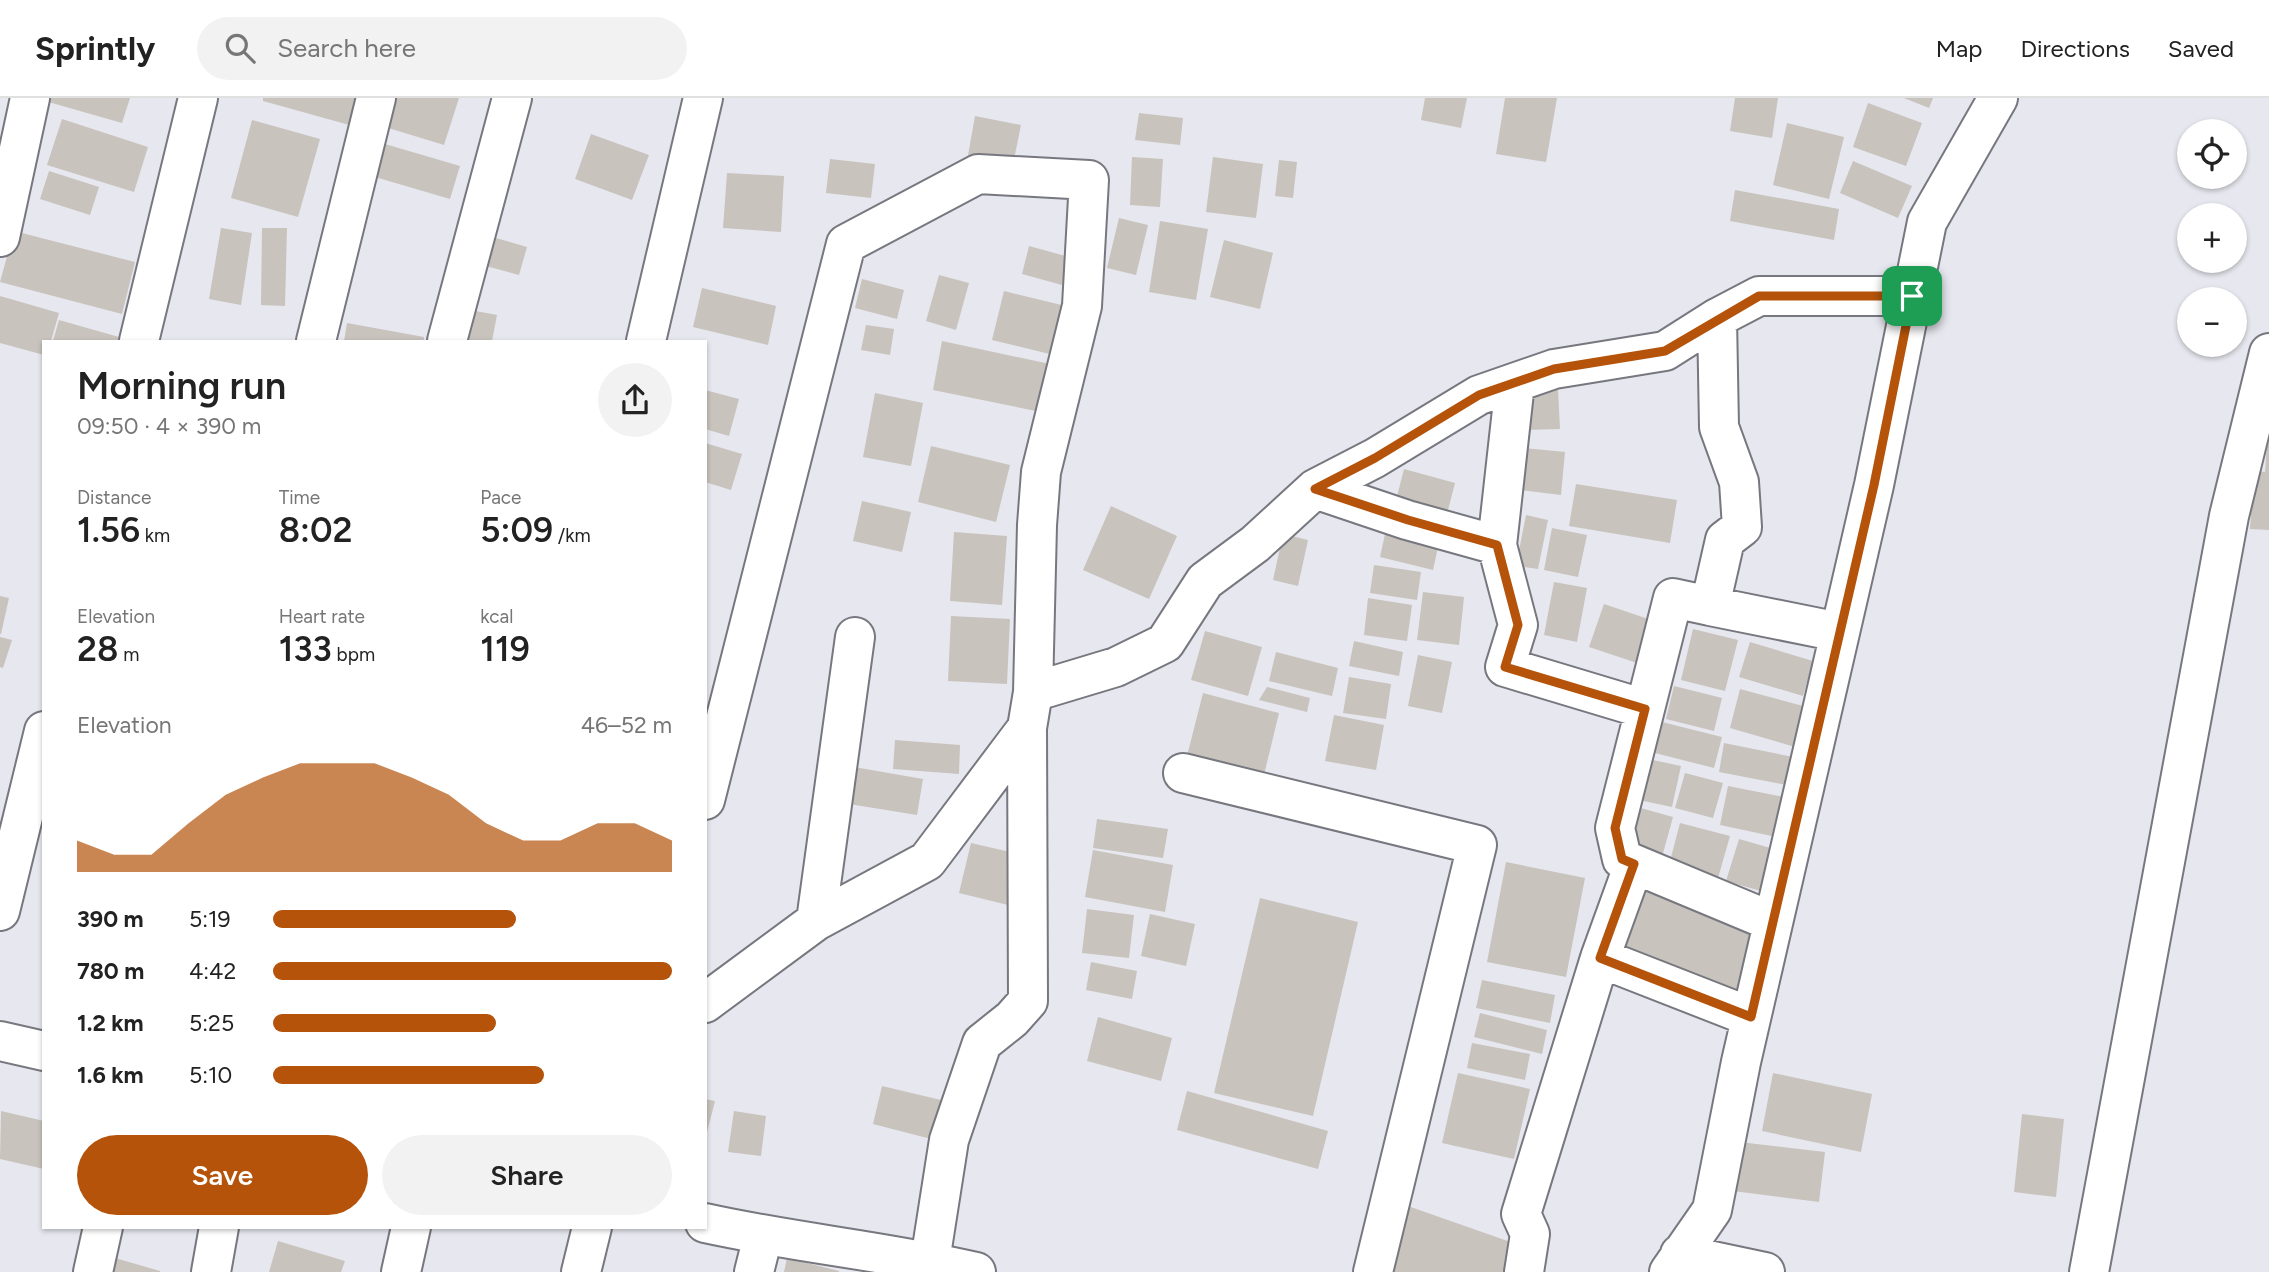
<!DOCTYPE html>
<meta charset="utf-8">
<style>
:root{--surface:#fff;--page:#f2f2f2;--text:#222;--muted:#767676;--line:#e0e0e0;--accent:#b45309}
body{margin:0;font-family:Figtree,sans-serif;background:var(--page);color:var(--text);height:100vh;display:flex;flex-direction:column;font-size:26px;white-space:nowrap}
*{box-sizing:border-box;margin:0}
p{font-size:23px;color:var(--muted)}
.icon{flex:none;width:38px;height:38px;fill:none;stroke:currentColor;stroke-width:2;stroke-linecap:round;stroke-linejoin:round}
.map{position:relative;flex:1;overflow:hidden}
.side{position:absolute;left:42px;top:242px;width:665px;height:889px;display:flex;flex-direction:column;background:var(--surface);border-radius:0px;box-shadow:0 2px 5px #0004}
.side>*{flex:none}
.tools{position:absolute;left:2177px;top:21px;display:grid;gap:14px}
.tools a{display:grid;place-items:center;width:70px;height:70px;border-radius:50%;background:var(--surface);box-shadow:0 2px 5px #0004;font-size:35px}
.pin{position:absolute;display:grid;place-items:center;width:60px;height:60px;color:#fff;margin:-30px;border-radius:14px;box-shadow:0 4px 10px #0006}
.round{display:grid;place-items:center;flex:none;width:74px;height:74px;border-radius:37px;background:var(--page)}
.headline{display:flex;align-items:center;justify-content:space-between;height:119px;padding:0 35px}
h1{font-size:38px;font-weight:600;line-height:52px}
.figures{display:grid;grid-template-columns:repeat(3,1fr);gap:10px;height:119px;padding:7px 35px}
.figures div{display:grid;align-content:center}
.figures b{font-size:35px;font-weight:600}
.figures small{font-size:19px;font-weight:400}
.figures p{font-size:19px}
.chart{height:196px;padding:14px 35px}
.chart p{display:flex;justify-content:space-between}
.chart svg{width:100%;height:126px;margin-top:7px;fill:var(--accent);opacity:.7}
.primary-button{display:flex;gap:14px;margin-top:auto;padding:14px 35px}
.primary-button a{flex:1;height:80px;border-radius:42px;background:var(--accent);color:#fff;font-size:28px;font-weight:600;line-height:80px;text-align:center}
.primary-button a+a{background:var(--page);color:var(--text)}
ul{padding:0 35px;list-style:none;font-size:23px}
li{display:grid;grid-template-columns:112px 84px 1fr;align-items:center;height:52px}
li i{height:18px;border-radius:9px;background:var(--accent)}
header{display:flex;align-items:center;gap:42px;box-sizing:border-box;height:98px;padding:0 35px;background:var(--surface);border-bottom:2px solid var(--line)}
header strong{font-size:33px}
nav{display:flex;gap:38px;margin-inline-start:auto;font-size:24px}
.search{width:490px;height:63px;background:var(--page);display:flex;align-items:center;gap:18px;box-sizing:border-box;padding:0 24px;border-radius:38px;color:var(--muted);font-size:26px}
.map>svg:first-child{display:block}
.building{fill:#c8c3bc}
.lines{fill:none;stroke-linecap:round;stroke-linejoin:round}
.street-casing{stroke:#77777f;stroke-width:42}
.secondary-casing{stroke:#77777f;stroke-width:42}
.street{stroke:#fff;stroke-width:38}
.secondary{stroke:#fff;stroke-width:38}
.route-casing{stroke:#fff;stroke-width:14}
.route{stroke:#b45309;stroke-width:9}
</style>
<header>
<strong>Sprintly</strong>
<div class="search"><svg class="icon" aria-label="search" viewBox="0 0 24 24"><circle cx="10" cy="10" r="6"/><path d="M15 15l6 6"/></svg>Search here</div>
<nav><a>Map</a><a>Directions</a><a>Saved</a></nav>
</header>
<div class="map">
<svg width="2269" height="1174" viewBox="0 0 2269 1174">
<rect width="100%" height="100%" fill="#e7e7ef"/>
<path class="building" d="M 46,0 L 130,0 L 122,25 L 45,3 Z
M 263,0 L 361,0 L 353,28 L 263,3 Z
M 393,0 L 459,0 L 444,47 L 385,29 Z
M 1425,0 L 1467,0 L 1461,30 L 1421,22 Z
M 1505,0 L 1557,0 L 1546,64 L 1496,56 Z
M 1735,0 L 1778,0 L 1772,40 L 1730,33 Z
M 1904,0 L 1933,0 L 1929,10 Z
M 1868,5 L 1922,25 L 1906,68 L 1853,49 Z
M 1139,15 L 1183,20 L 1180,47 L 1135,42 Z
M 975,18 L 1021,27 L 1012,71 L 967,63 Z
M 62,21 L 148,49 L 134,94 L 47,67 Z
M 252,22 L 320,41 L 298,119 L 231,100 Z
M 1787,25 L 1844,39 L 1829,101 L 1773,87 Z
M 591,36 L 649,57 L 632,102 L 575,81 Z
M 385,46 L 460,68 L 450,101 L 375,79 Z
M 1132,59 L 1163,61 L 1160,109 L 1130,107 Z
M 1213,59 L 1263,66 L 1256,120 L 1206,114 Z
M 830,61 L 875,66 L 871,100 L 826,95 Z
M 1279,62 L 1297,64 L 1293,100 L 1275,98 Z
M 1853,63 L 1912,88 L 1898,120 L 1840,95 Z
M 49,73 L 99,89 L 90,117 L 40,101 Z
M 727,75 L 784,78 L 781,134 L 723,130 Z
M 1735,92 L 1839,111 L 1834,142 L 1730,123 Z
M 1119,120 L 1148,127 L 1136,177 L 1107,170 Z
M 1160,123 L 1208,131 L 1196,202 L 1149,194 Z
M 221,130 L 252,135 L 241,207 L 209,201 Z
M 262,130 L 287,130 L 285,208 L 261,207 Z
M 14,133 L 135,164 L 122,216 L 0,184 Z
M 489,138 L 527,149 L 519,177 L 482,167 Z
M 1224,142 L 1273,155 L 1260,211 L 1210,199 Z
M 1029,148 L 1069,159 L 1062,187 L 1022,176 Z
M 939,177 L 969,185 L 956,232 L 926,223 Z
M 862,181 L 904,192 L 897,221 L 855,210 Z
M 702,190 L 776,208 L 768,247 L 693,229 Z
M 1004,193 L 1074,210 L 1062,259 L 992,242 Z
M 0,198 L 59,215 L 51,243 L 44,243 L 44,257 L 0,245 Z
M 470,212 L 497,217 L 492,243 L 464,243 Z
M 59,222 L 119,239 L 118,243 L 53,243 Z
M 347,225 L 424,239 L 424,243 L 344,243 Z
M 866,227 L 894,231 L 890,257 L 861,252 Z
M 942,243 L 1050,266 L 1041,314 L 933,292 Z
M 1558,291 L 1560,331 L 1525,332 L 1523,292 Z
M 705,292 L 739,301 L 729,338 L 705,331 Z
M 875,295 L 923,305 L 911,368 L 863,359 Z
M 2267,344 L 2269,344 L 2269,432 L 2250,431 L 2254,373 L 2265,374 Z
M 705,345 L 742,356 L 731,392 L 705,384 Z
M 931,348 L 1010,367 L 996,424 L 918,404 Z
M 1523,350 L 1565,354 L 1561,397 L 1519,392 Z
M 1404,371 L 1455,385 L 1447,416 L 1396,402 Z
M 1576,386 L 1677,402 L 1670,445 L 1569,428 Z
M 862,403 L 911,414 L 902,454 L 853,443 Z
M 1111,408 L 1177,438 L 1149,501 L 1083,472 Z
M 1526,417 L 1548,422 L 1538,471 L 1516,468 Z
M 1387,427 L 1440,440 L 1433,472 L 1380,459 Z
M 1552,430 L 1587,437 L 1578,479 L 1544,472 Z
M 954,434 L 1007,438 L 1002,507 L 950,503 Z
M 1283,436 L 1308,442 L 1298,488 L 1273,482 Z
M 1374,467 L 1421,474 L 1417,502 L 1370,495 Z
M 1554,484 L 1587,490 L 1577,544 L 1544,537 Z
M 1423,494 L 1464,499 L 1459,547 L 1417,542 Z
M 0,498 L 9,500 L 1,536 L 0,536 Z
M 1368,500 L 1412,507 L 1407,543 L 1364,537 Z
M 1604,506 L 1660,525 L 1646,568 L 1589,549 Z
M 951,518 L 1010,521 L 1007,586 L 948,583 Z
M 1693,531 L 1738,542 L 1725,593 L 1681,582 Z
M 1205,533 L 1262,549 L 1248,598 L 1191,582 Z
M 0,539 L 12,542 L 3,570 L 0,569 Z
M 1354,543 L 1403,554 L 1399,578 L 1349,568 Z
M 1750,544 L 1813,563 L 1803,598 L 1739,579 Z
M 1276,554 L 1338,570 L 1332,598 L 1269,583 Z
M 1418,557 L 1452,564 L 1442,615 L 1408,608 Z
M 1349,579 L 1391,586 L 1386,621 L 1343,615 Z
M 1674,588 L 1722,600 L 1714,633 L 1666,621 Z
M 1267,589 L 1310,600 L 1307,614 L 1259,602 Z
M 1740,591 L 1814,611 L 1802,651 L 1730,630 Z
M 1203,595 L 1279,615 L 1263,681 L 1186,662 Z
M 1334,617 L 1384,627 L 1376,672 L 1325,663 Z
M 1654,622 L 1722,639 L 1714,670 L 1647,653 Z
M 895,642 L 960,647 L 959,676 L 893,671 Z
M 1724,645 L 1798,660 L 1792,688 L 1719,674 Z
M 1648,661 L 1681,668 L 1672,709 L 1639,702 Z
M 854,669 L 923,681 L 917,717 L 849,706 Z
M 1685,675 L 1723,685 L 1713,720 L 1675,710 Z
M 1728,688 L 1794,701 L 1786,741 L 1720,727 Z
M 1637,709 L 1673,719 L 1662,759 L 1626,749 Z
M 1097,721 L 1168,731 L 1163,760 L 1093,750 Z
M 1680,725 L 1730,738 L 1718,780 L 1669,767 Z
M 1739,741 L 1781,753 L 1768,795 L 1726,783 Z
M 971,745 L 1019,756 L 1008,807 L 959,795 Z
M 1093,752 L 1173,767 L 1165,814 L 1085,799 Z
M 1506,764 L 1585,780 L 1566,879 L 1487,864 Z
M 1648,785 L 1763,836 L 1733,905 L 1619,854 Z
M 1260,800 L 1358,824 L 1313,1018 L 1214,995 Z
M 1087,811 L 1134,817 L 1129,860 L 1082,855 Z
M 1150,816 L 1195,826 L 1186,868 L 1141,858 Z
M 1091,864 L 1137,873 L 1132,901 L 1086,892 Z
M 1482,882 L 1555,897 L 1550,925 L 1476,910 Z
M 1480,915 L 1547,932 L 1542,956 L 1474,939 Z
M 1098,919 L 1172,940 L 1161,983 L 1087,963 Z
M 1472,945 L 1530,956 L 1525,982 L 1467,970 Z
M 1458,975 L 1530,991 L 1514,1061 L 1442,1045 Z
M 1773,975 L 1872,996 L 1861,1054 L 1762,1033 Z
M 882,988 L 941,1002 L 931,1041 L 873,1026 Z
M 1187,993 L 1328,1033 L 1318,1071 L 1177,1032 Z
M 705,1001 L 715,1003 L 706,1038 L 705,1038 Z
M 1,1013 L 44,1023 L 44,1071 L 0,1061 Z
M 734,1013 L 766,1018 L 761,1058 L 728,1054 Z
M 2022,1016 L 2064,1021 L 2056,1099 L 2014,1094 Z
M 1731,1043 L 1825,1054 L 1819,1104 L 1725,1092 Z
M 1405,1107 L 1519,1147 L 1510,1174 L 1381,1174 Z
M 278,1143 L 345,1163 L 341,1174 L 269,1174 Z
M 115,1160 L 160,1173 L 160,1174 L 111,1174 Z
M 787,1160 L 839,1173 L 839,1174 L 784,1174 Z"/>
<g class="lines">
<defs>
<path id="street" d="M 0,139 L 30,0
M 139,243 L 198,0
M 316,243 L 376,0
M 447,243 L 512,0
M 646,243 L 703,0
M 1515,285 L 1497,447 L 1518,527 L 1505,569 L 1645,611
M 1315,391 L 1407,422 L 1497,447
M 1710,508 L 1673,500 L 1615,730 L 1622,761 L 1773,824
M 1839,534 L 1710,508 L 1725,442 L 1742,429 L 1739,384 L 1719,329 L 1717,220 L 1759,198 L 1912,198
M 1033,594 L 1116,569 L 1165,545 L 1205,483 L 1255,446 L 1315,391 L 1375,360 L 1479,297 L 1554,271 L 1665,253 L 1717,220
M 1183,675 L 1477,747 L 1373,1174
M 705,702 L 846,146 L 978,76 L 1089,82 L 1082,208 L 1041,374 L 1037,427 L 1033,594 L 1027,630 L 1028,903 L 1012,921 L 982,945 L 949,1042 L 930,1163
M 0,813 L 44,633
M 816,823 L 855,539
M 1600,860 L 1751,919
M 705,905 L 816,823 L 927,763 L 1027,630
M 1680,1156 L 1765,1174
M 93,1174 L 103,1129
M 211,1174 L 219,1129
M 401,1174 L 411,1129
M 581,1174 L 592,1129
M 754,1174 L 763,1138
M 1524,1174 L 1530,1136 L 1521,1116 L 1600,860 L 1634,766
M 1669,1174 L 1712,1112 L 1741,964 L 1874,387 L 1927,124 L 1998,0
M 2089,1174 L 2229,418 L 2269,255"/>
<path id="secondary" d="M 0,943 L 44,953
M 705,1125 C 795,1145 887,1153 976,1174"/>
</defs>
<use href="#street" class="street-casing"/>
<use href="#secondary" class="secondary-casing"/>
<use href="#street" class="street"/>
<use href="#secondary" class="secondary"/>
</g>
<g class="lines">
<defs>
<path id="route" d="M 1759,198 L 1912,198 L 1874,387 L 1751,919 L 1600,860 L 1634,766 L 1622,761 L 1615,730 L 1645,611 L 1505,569 L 1518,527 L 1497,447 L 1408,422 L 1315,391 L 1375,360 L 1479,297 L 1554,271 L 1665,253 Z"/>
</defs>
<use href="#route" class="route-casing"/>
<use href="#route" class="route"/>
</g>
</svg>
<div class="tools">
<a><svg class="icon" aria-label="locate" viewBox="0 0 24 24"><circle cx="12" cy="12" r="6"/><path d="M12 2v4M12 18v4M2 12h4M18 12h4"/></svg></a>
<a>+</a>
<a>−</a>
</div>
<div class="pin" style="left:1912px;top:198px;background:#1e9e55"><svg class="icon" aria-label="arrive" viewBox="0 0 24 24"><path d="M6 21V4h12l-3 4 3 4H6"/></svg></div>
<section class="side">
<div class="headline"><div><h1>Morning run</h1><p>09:50 · 4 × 390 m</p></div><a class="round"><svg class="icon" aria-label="share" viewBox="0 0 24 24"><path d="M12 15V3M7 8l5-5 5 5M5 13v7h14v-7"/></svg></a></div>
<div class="figures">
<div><p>Distance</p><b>1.56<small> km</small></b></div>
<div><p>Time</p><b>8:02</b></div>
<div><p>Pace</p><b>5:09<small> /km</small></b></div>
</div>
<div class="figures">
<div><p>Elevation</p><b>28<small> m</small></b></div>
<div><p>Heart rate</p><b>133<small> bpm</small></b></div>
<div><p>kcal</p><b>119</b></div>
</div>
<div class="chart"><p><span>Elevation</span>46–52 m</p>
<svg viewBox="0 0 160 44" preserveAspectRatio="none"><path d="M0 44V33L10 38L20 38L30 27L40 17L50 11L60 6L70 6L80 6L90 11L100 17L110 27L120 33L130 33L140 27L150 27L160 33V44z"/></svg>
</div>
<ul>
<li><b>390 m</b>5:19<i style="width:61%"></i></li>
<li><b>780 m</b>4:42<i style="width:100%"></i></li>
<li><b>1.2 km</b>5:25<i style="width:56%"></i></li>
<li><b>1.6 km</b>5:10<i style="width:68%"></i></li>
</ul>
<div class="primary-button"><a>Save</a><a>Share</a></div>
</section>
</div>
